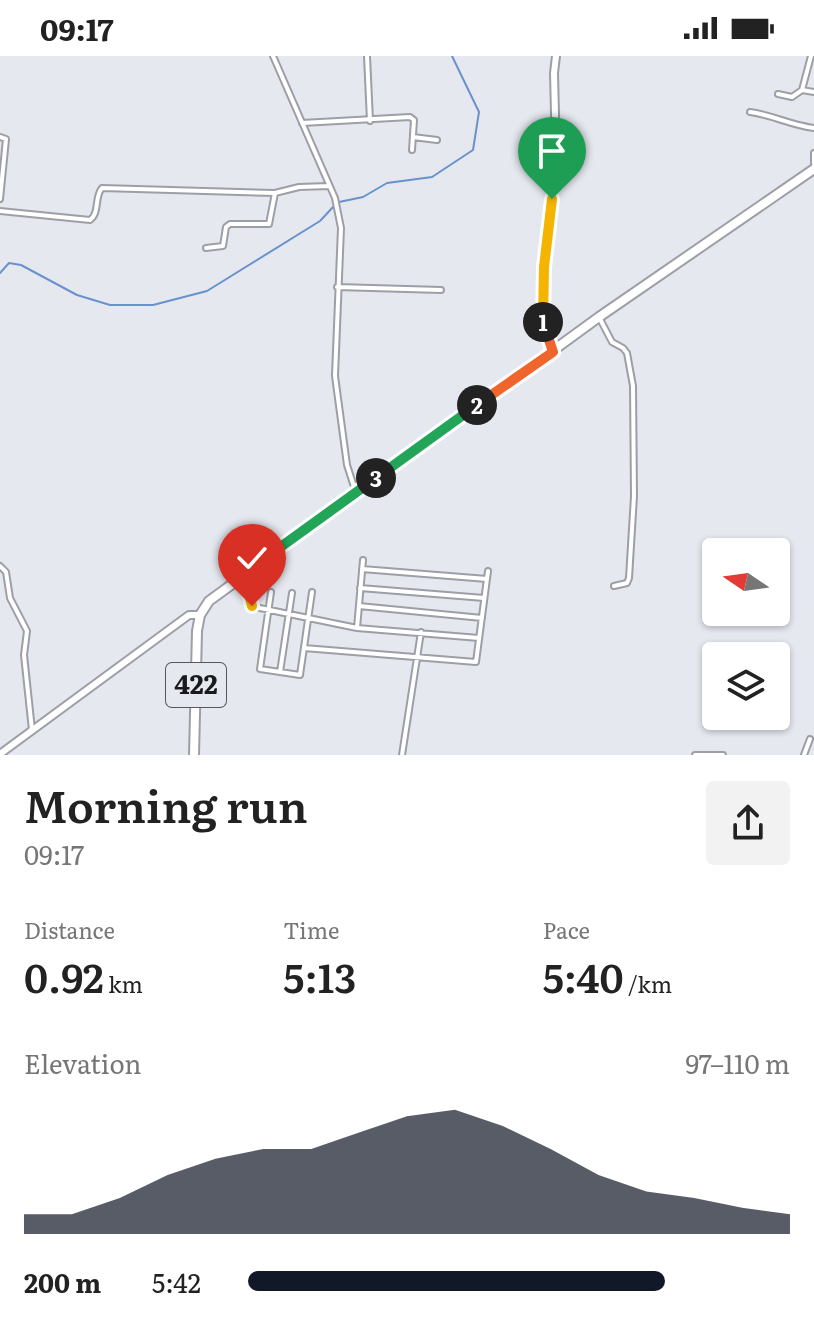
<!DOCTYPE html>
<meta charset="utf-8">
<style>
:root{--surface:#fff;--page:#f2f2f2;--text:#222;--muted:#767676;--accent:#111827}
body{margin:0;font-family:Literata,serif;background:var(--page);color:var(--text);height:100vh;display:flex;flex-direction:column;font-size:30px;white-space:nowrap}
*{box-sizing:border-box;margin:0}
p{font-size:26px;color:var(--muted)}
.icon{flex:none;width:44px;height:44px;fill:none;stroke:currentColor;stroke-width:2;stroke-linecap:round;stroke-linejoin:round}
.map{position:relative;height:699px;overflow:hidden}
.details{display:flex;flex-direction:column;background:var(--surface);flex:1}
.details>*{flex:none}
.needle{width:52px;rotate:283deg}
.controls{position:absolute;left:702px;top:482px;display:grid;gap:16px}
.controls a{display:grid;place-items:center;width:88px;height:88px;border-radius:8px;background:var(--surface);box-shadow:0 2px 6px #0004;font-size:40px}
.pin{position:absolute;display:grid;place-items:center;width:68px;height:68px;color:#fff;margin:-82px -34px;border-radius:50% 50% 50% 0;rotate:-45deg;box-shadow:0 0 8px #0007}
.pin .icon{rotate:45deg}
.km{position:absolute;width:40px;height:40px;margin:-20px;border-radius:50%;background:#222;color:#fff;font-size:22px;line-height:40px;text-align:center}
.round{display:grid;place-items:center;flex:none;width:84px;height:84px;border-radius:8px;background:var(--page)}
.summary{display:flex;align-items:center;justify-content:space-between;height:136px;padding:0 24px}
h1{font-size:44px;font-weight:600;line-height:60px}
.stats{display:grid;grid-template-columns:repeat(3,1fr);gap:12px;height:136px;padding:8px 24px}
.stats div{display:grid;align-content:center}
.stats b{font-size:40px;font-weight:600}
.stats small{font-size:22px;font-weight:400}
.stats p{font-size:22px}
.chart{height:224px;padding:16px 24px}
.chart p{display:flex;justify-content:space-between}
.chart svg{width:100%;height:144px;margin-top:8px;fill:var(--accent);opacity:.7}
ul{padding:0 24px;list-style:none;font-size:26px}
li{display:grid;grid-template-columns:128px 96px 1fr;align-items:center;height:60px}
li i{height:20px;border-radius:10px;background:var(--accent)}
.status{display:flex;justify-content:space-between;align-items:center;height:56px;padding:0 40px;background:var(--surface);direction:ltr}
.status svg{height:22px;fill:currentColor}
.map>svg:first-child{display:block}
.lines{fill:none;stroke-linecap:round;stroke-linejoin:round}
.stream{stroke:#6992cc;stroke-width:2}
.minor-casing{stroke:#9d9fa6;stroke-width:8}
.tertiary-casing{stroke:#9d9fa6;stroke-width:10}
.secondary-casing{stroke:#9d9fa6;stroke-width:10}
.primary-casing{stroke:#9d9fa6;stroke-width:12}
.minor{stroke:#fff;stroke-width:4}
.tertiary{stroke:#fff;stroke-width:6}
.secondary{stroke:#fff;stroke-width:6}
.primary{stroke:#fff;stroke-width:8}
.split-1-casing{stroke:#fff;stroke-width:16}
.split-2-casing{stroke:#fff;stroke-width:16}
.split-3-casing{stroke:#fff;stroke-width:16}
.split-4-casing{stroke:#fff;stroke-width:16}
.split-5-casing{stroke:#fff;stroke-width:16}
.split-1{stroke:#f5b400;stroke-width:10}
.split-2{stroke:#f0652b;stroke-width:10}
.split-3{stroke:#22a559;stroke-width:10}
.split-4{stroke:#22a559;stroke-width:10}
.split-5{stroke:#f5b400;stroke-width:10}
.labels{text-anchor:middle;stroke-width:6;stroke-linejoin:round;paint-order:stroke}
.shield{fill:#e6e8f0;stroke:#56585c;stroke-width:2}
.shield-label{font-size:26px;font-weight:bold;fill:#191a1c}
</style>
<div class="status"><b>09:17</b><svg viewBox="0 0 49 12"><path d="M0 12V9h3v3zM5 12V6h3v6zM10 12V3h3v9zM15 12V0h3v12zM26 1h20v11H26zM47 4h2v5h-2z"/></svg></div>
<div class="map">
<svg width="814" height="699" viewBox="0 0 814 699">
<rect width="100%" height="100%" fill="#e6e8f0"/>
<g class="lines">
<path class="stream" d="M 339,146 L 363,141 L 387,127 L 432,121 L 473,94 L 479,56 L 452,0
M 0,217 L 9,207 L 21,209 L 77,239 L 110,249 L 153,249 L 207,235 L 320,165 L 334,150"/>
<defs>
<path id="minor" d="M 273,0 L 335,142 L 341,172 L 335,320 L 347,409 L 356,437
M 367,0 L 370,65
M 802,34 L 811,0
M 778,38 L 792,41 L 802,34 L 814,36
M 750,56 C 773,59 790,69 814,72
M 302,67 L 410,61 L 414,64 L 412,94
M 0,81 L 6,83 L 0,143
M 413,81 L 437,84
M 814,97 L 814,108
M 0,155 L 90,164 C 100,157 94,141 102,132 L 275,137 L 299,131 L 329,130
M 206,192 L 223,190 L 226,171 L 230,168 L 269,168 L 275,137
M 337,231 L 441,234
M 600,263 L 612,286 L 623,292 L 627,297 L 633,330 L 634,440 L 629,522 L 627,527 L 614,530
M 0,510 L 6,516 L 10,542 L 27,575 L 24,599 L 32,674
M 362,513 L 487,523
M 245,519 L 249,546 L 255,551 L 357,572 L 479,582
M 360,532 L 484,542
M 271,536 L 260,613 L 300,619 L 312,536
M 359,550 L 482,562
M 357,572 L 363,504
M 304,592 L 476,606 L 488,515
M 280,616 L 292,537
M 402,699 L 421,576
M 695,699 L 723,699
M 804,699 L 810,683"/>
<path id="tertiary" d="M 553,296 L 545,276 L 542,253 L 556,100 L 554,17 L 556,0"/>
<path id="secondary" d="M 0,698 L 189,559 L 200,559"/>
<path id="primary" d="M 194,699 L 197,575 L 200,559 L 209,545 L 599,261 L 814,113"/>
</defs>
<use href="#minor" class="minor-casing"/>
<use href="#tertiary" class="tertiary-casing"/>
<use href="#secondary" class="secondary-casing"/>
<use href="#primary" class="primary-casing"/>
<use href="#minor" class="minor"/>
<use href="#tertiary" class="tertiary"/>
<use href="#secondary" class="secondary"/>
<use href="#primary" class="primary"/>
</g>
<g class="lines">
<defs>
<path id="split-1" d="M 543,266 L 544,211 L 552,143"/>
<path id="split-2" d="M 477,349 L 553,296 L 543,266"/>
<path id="split-3" d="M 376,422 L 477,349"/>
<path id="split-4" d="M 275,495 L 376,422"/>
<path id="split-5" d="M 252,550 L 244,517 L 275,495"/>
</defs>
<use href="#split-1" class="split-1-casing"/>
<use href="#split-2" class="split-2-casing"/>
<use href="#split-3" class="split-3-casing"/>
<use href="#split-4" class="split-4-casing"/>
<use href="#split-5" class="split-5-casing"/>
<use href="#split-1" class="split-1"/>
<use href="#split-2" class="split-2"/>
<use href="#split-3" class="split-3"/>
<use href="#split-4" class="split-4"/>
<use href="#split-5" class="split-5"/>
</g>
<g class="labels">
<rect class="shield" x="166" y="607" width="60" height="44" rx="6"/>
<g class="shield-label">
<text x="196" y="638">422</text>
</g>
</g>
</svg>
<div class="controls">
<a><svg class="needle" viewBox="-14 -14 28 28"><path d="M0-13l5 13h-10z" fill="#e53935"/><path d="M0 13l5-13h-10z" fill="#767676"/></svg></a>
<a><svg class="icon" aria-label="layers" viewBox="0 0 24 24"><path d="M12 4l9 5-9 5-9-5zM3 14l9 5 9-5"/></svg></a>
</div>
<div class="pin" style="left:552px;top:143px;background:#1e9e55"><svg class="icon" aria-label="arrive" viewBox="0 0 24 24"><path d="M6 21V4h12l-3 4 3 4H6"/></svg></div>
<div class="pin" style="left:252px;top:550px;background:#d93025"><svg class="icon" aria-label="check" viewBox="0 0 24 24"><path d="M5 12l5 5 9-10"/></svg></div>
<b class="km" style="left:543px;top:266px">1</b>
<b class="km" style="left:477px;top:349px">2</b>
<b class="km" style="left:376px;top:422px">3</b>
</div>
<section class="details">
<div class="summary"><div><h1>Morning run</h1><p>09:17</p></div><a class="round"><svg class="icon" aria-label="share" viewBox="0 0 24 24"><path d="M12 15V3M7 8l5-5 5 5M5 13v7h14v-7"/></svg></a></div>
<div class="stats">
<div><p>Distance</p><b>0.92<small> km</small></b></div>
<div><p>Time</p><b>5:13</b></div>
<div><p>Pace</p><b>5:40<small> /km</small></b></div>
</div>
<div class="chart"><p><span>Elevation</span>97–110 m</p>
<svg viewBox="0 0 160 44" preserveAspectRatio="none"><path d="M0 44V38L10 38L20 33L30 26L40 21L50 18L60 18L70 13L80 8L90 6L100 11L110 18L120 26L130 31L140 33L150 36L160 38V44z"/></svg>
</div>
<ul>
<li><b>200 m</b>5:42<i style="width:77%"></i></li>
</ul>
</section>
